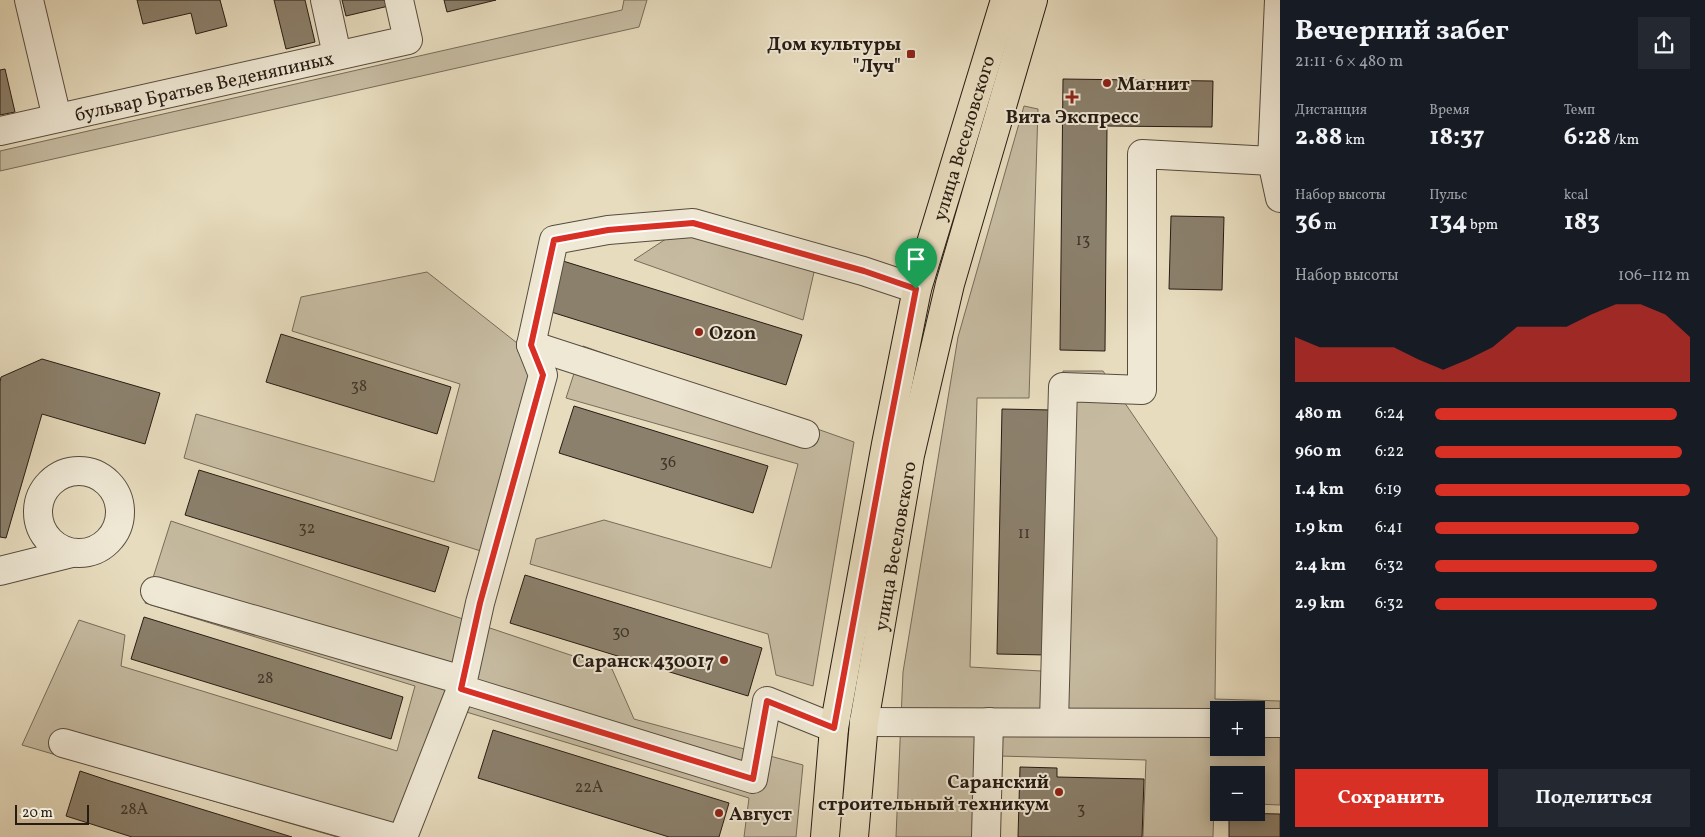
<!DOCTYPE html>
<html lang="ru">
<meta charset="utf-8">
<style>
:root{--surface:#171b24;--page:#242831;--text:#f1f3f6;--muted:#9ea1a6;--accent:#d93025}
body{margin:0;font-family:Vollkorn,serif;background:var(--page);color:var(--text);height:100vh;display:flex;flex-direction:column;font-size:19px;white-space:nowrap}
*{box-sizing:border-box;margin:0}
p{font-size:16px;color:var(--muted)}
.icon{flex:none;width:28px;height:28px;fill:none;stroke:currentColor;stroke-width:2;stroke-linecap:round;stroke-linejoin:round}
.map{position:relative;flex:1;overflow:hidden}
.side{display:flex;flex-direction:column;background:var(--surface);width:425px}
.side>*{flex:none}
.fabs{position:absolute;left:1210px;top:701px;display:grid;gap:10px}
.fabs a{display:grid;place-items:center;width:55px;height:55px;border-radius:0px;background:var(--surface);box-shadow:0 2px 12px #0003;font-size:25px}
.scale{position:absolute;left:15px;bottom:12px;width:74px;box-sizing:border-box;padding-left:5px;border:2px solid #271c14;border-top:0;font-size:14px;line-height:18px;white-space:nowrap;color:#271c14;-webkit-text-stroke:4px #efe8d5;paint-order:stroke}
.pin{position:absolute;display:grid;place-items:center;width:42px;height:42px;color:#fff;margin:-51px -21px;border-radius:50% 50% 50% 0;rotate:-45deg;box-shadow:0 0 5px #0007}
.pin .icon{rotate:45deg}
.round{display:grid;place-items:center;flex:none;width:52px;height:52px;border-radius:0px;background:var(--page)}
.summary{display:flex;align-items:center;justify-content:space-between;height:85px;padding:0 15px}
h1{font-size:28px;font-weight:700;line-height:38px}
.stats{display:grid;grid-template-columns:repeat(3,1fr);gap:8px;height:85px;padding:5px 15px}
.stats div{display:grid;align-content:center}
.stats b{font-size:25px;font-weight:700}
.stats small{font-size:14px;font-weight:400}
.stats p{font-size:14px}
.chart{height:140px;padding:10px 15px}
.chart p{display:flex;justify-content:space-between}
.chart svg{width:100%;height:90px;margin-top:5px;fill:var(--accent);opacity:.7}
.button{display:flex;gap:10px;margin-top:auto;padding:10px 15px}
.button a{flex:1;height:58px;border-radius:0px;background:var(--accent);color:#fff;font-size:20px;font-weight:700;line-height:58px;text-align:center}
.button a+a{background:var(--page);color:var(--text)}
ul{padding:0 15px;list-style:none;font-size:16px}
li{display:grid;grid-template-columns:80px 60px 1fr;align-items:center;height:38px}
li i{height:12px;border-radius:6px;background:var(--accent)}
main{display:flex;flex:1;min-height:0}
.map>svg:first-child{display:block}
.green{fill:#c6bba1;stroke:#766c5a;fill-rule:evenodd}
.building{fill:#8b806c;stroke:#271c14}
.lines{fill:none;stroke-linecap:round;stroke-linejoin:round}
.minor-casing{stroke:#574c3e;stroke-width:30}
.major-casing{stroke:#271c14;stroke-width:30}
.minor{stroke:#efe8d5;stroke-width:28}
.major{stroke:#e7dcbe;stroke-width:28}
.route-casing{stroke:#fff;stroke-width:10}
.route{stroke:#d93025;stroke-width:6}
.poi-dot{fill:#8f2418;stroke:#efe8d5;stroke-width:2}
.labels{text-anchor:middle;stroke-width:4;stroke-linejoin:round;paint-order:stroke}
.number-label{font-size:16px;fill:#40352a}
.poi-label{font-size:19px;font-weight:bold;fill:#271c14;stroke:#efe8d5;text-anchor:end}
.street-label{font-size:19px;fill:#271c14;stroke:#efe8d5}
</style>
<main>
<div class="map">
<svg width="1280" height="837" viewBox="0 0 1280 837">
<rect width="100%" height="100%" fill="#e7dcbe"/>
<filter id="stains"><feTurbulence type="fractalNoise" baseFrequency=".004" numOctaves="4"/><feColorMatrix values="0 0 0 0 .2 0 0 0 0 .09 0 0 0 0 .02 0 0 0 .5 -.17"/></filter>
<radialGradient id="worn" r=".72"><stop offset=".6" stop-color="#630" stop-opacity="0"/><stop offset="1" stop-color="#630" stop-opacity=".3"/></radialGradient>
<path class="green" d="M 624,0 L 647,0 L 639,27 L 0,171 L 0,151 L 622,10 Z
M 1024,106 L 1038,109 L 1029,398 L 977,398 L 970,667 L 1059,672 L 1063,371 L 1103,371 L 1217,538 L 1215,699 L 1280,701 L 1280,805 L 1256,804 L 1256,775 L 1219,775 L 1219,803 L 1214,803 L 1213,837 L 1143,837 L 1146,760 L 999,756 L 997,837 L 896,837 L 903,672 L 958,337 ZM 1219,710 L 1256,710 L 1256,748 L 1219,748 Z
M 681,229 L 815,268 L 803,320 L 634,260 Z
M 427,272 L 536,358 L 484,552 L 184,458 L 196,414 L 434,482 L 460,384 L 292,331 L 301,297 Z
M 583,346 L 854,442 L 813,686 L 776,675 L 768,634 L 530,564 L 536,539 L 604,520 L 771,568 L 798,464 L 566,398 Z
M 171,521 L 612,669 L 634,719 L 803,765 L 796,837 L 744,837 L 749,798 L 463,711 L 416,837 L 337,837 L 22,745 L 79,620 L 125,635 L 121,666 L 397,751 L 415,686 L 145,603 Z"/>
<path class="building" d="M 137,0 L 220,0 L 227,26 L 196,34 L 191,13 L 143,24 Z
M 274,0 L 305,0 L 315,42 L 286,49 Z
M 342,0 L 392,0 L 393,5 L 346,16 Z
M 444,0 L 496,0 L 447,12 Z
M 5,69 L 15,112 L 0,115 L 0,70 Z
M 1063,79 L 1213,81 L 1212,127 L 1107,126 L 1105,351 L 1060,350 Z
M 1171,216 L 1224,217 L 1222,290 L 1169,289 Z
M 563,261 L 802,335 L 786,385 L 548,311 Z
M 281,334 L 451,387 L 437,434 L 266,382 Z
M 42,359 L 160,393 L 145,444 L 42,414 L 6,538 L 0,537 L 0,382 L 1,377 Z
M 574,406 L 768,466 L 753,513 L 559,453 Z
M 1002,409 L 1052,410 L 1047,655 L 997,654 Z
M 199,470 L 449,547 L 435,592 L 185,515 Z
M 525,575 L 762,648 L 748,696 L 510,623 Z
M 144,617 L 403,697 L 391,739 L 131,659 Z
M 493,730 L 729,803 L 719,837 L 669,837 L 478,778 Z
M 1020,767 L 1057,768 L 1057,777 L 1144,779 L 1142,837 L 1018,837 Z
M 80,771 L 110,781 L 292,837 L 132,837 L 66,816 Z
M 1229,813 L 1280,814 L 1280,837 L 1229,837 Z"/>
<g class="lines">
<defs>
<g id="minor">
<path d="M 29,0 L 57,118"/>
<path d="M 325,0 L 337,55"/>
<path id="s1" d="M 0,131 L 408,40 L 399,0"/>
<path d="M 1272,161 L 1280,198"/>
<path d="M 531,345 L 805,434"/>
<circle cx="79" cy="512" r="41"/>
<path d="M 0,571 L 72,553"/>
<path d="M 155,591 L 462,680"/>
<path d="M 864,722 L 1219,723"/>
<path d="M 1054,722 L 1063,387 L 1142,390 L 1142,154 L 1272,161 L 1279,0"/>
<path d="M 1256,723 L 1280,723"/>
<path d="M 834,728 L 767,701 L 753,779 L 461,689 L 480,603 L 543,375 L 531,345 L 554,240 L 608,230 L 693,223 L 863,271 L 917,289"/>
<path d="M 63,743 L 392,837"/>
<path d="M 403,837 L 461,689"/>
<path d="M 986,837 L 989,722"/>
</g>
<g id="major">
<path id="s2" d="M 825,837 L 834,728 L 886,444 L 917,289 L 1005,0"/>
<path id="s3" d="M 854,837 L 864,722 L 910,455 L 950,284 L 1033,0"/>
</g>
</defs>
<use href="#minor" class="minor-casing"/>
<use href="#major" class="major-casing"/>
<use href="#minor" class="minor"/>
<use href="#major" class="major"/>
</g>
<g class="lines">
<defs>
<path id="route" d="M 693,223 L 864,271 L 916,289 L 886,444 L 834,728 L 767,701 L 753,779 L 461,689 L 480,603 L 543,375 L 531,345 L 554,240 L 608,230 Z"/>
</defs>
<use href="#route" class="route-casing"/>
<use href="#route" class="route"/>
</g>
<g class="poi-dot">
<rect x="906" y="49" width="10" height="10" rx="2.5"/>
<circle cx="1107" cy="83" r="5"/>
<path d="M1069.5 89.5h5v5h5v5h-5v5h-5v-5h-5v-5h5z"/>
<circle cx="699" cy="332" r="5"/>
<circle cx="724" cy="660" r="5"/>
<circle cx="1059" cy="792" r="5"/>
<circle cx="719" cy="813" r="5"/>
</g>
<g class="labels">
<g class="number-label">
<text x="1083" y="245">13</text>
<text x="359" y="391">38</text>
<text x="668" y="467">36</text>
<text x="307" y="533">32</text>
<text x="1024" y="538">11</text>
<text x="621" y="637">30</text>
<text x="265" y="683">28</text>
<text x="589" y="792">22А</text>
<text x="134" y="814">28А</text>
<text x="1081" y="814">3</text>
</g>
<g class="poi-label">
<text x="901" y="50">Дом культуры<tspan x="901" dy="22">"Луч"</tspan></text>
<text x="1117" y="90" text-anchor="start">Магнит</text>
<text x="1072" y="123" text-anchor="middle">Вита Экспресс</text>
<text x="709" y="339" text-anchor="start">Ozon</text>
<text x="714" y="667">Саранск 430017</text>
<text x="1049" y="788">Саранский<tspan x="1049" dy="22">строительный техникум</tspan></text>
<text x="729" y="820" text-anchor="start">Август</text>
</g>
<g class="street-label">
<text dy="7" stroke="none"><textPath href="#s1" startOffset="209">бульвар Братьев Веденяпиных</textPath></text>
<text dy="7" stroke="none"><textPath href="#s2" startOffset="714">улица Веселовского</textPath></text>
<text dy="7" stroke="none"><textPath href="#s3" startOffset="294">улица Веселовского</textPath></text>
</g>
</g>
<rect width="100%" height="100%" filter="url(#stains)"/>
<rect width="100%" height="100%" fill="url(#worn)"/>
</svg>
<div class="fabs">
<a>+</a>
<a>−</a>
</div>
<div class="scale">20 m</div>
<div class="pin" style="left:916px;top:289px;background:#1e9e55"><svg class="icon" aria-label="arrive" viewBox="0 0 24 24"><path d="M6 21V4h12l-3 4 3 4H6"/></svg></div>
</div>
<section class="side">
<div class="summary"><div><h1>Вечерний забег</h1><p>21:11 · 6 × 480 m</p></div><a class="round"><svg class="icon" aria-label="share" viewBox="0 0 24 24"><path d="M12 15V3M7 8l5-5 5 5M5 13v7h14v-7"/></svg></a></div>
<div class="stats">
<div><p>Дистанция</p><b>2.88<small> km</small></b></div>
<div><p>Время</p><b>18:37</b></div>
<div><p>Темп</p><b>6:28<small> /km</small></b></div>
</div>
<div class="stats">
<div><p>Набор высоты</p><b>36<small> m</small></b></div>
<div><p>Пульс</p><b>134<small> bpm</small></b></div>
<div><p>kcal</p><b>183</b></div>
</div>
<div class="chart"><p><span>Набор высоты</span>106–112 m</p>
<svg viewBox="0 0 160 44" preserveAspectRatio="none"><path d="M0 44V22L10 27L20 27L30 27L40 27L50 33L60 38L70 33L80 27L90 17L100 17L110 17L120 11L130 6L140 6L150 11L160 22V44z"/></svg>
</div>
<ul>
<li><b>480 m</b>6:24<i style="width:95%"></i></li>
<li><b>960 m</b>6:22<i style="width:97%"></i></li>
<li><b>1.4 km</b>6:19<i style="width:100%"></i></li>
<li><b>1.9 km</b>6:41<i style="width:80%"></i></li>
<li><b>2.4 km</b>6:32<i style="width:87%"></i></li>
<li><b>2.9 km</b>6:32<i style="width:87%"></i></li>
</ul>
<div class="button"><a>Сохранить</a><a>Поделиться</a></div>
</section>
</main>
